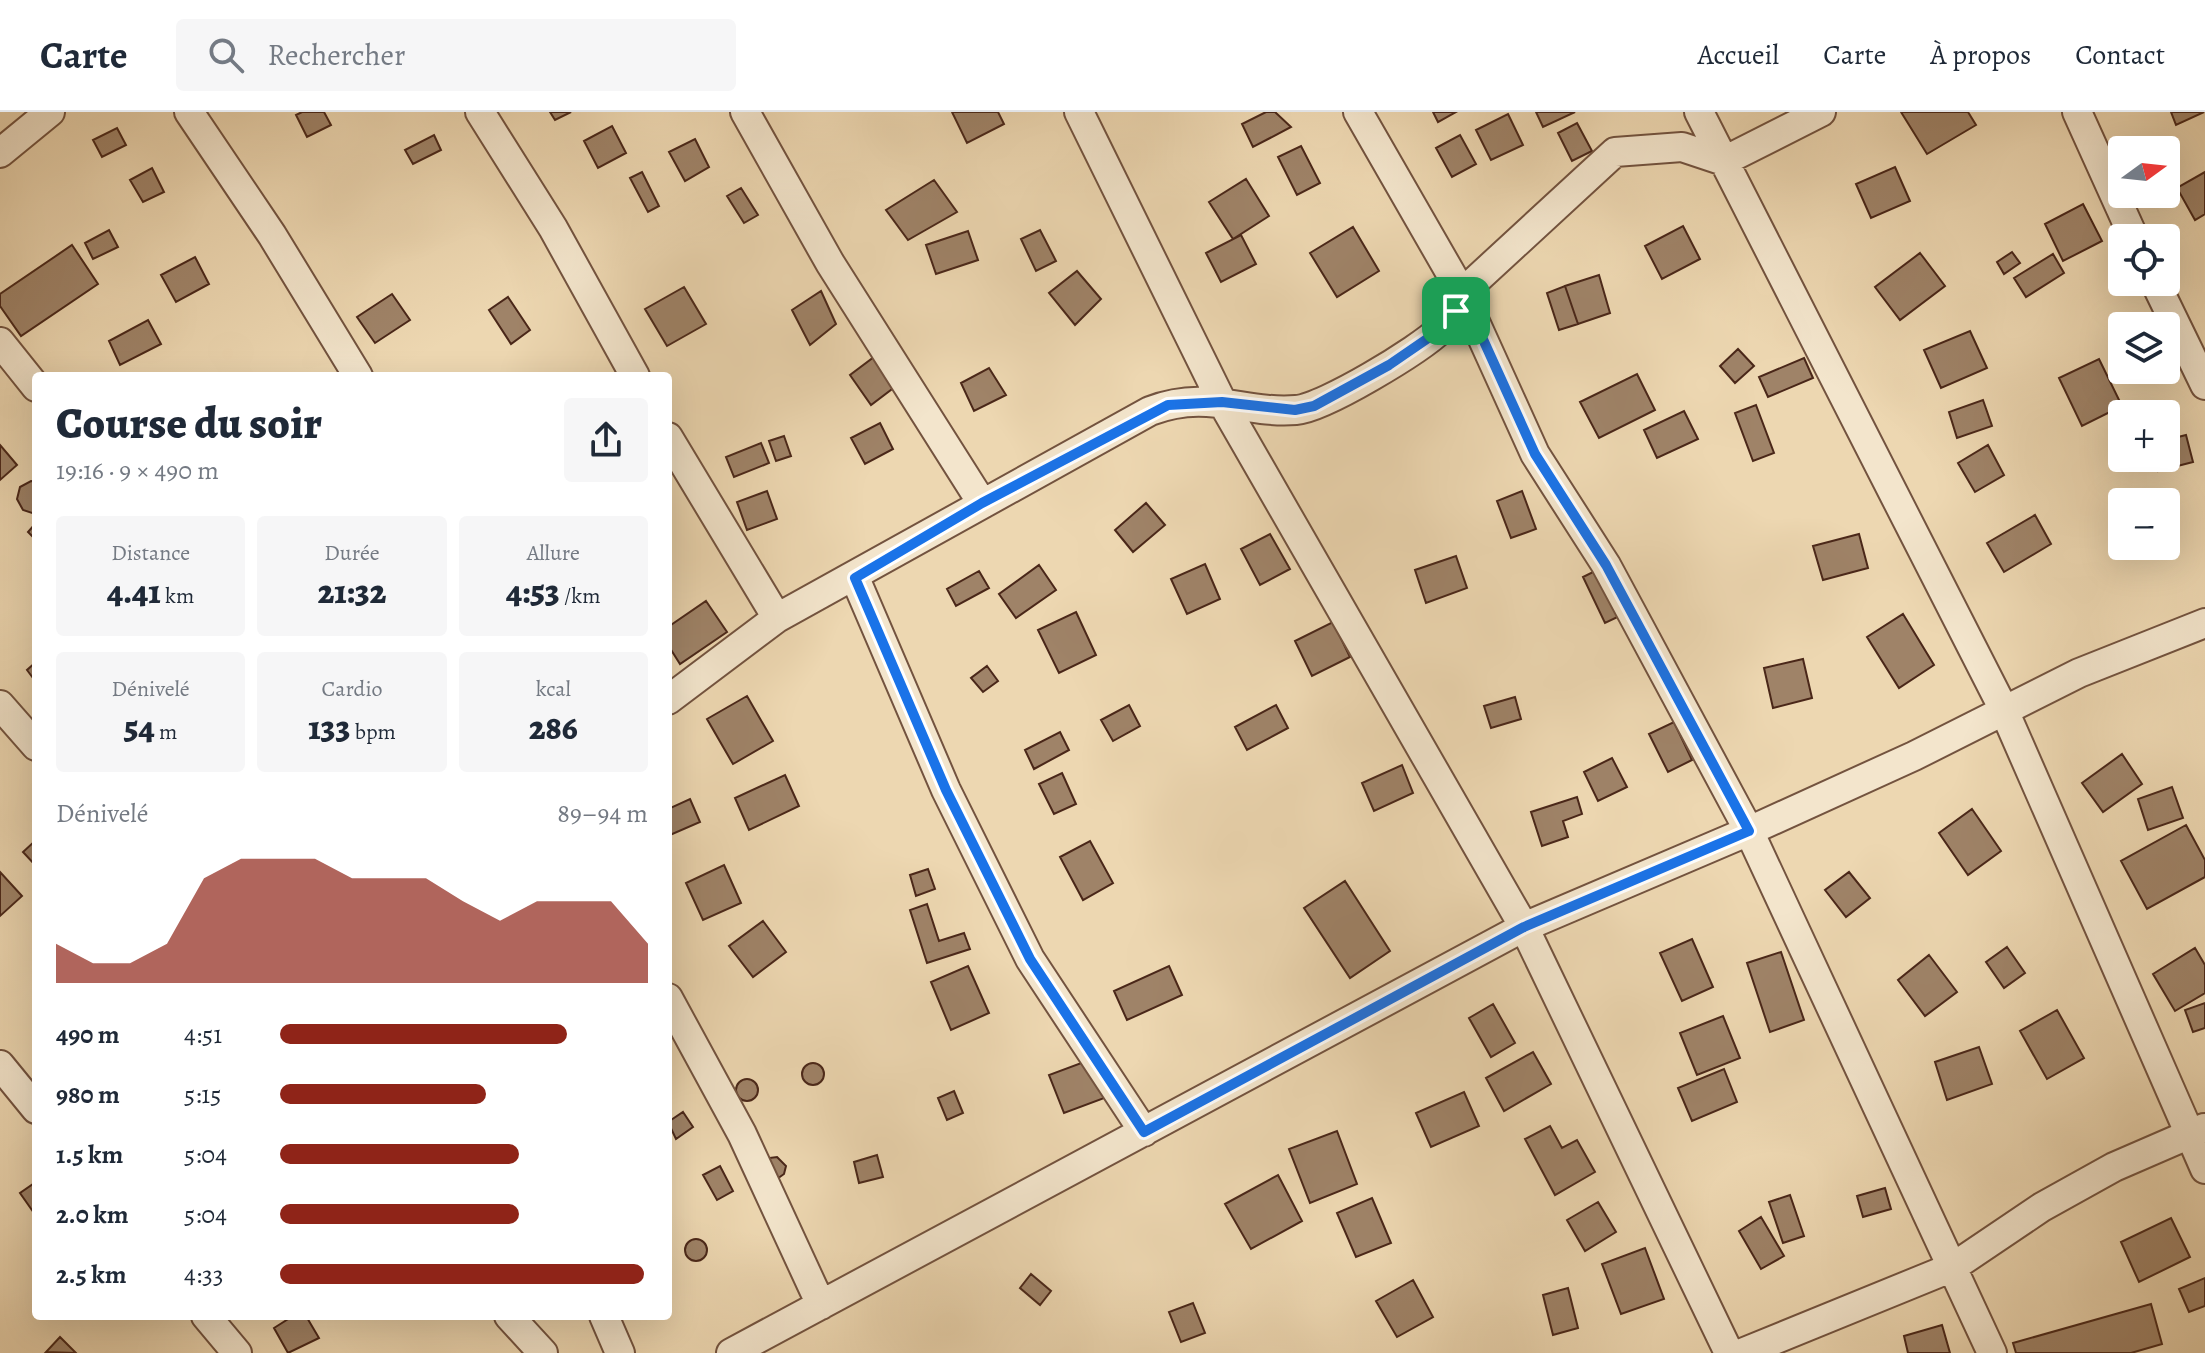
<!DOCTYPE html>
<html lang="fr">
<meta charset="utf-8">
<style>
:root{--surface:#fff;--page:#f6f6f7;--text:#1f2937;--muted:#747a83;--line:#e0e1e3;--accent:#8f2418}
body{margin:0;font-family:Alegreya,serif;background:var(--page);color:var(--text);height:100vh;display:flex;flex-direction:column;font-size:30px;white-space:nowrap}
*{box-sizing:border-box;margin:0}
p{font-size:26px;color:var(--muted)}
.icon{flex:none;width:44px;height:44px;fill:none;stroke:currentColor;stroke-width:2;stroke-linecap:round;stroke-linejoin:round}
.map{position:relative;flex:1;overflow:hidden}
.drawer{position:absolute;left:32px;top:260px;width:640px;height:948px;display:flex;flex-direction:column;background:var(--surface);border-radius:8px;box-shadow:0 8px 32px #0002}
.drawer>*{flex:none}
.needle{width:52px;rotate:75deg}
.controls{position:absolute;left:2108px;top:24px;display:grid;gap:16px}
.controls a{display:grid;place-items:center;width:72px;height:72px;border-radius:8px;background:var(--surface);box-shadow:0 8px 32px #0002;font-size:40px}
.pin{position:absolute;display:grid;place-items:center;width:68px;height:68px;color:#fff;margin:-34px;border-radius:16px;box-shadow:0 4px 12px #0006}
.round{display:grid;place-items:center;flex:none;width:84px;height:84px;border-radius:8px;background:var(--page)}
.overview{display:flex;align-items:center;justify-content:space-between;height:136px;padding:0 24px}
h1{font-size:44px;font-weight:800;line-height:60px}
.metrics{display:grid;grid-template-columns:repeat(3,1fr);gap:12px;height:136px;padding:8px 24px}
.metrics div{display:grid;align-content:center;border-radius:8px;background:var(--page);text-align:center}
.metrics b{font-size:34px;font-weight:800}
.metrics small{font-size:22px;font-weight:400}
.metrics p{font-size:22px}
.chart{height:224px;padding:16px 24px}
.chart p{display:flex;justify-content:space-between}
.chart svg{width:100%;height:144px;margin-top:8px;fill:var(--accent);opacity:.7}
ul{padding:0 24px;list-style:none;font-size:26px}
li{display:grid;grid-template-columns:128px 96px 1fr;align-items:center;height:60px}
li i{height:20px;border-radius:10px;background:var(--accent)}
header{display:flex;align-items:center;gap:48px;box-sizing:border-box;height:112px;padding:0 40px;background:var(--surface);border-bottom:2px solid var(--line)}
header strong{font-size:38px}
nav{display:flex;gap:44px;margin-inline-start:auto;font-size:28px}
.search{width:560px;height:72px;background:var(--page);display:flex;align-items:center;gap:20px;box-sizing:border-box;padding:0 28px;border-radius:8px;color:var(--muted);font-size:30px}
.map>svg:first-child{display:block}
.building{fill:#9f8368;stroke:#4a2719;stroke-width:2}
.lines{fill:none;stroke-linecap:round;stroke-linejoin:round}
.minor-casing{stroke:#73533f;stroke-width:32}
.minor{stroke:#f3e5cc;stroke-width:28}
.route-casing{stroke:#fff;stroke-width:16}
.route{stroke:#1a73e8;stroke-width:10}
</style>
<header>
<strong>Carte</strong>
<div class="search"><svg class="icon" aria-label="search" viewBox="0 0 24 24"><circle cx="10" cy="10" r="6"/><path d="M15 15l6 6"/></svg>Rechercher</div>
<nav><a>Accueil</a><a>Carte</a><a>À propos</a><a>Contact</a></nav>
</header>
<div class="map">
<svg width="2205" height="1241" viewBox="0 0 2205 1241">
<rect width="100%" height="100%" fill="#edd7b1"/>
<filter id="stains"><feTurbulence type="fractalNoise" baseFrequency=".0025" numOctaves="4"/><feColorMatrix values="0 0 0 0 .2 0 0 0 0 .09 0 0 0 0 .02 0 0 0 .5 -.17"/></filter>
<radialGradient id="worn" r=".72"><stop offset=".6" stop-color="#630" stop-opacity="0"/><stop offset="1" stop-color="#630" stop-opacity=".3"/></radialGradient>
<path class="building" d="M 302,0 L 324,0 L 331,13 L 307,25 L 296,3 Z
M 550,0 L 571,0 L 555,8 Z
M 952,0 L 998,0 L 1004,12 L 967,31 Z
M 1266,0 L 1275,0 L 1291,15 L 1253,35 L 1242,12 Z
M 1433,0 L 1456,0 L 1438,10 Z
M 1536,0 L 1575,0 L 1543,15 Z
M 1901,0 L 1968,0 L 1976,13 L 1927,42 Z
M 2171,0 L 2204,0 L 2176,13 Z
M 1508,2 L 1523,33 L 1491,48 L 1476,18 Z
M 1577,11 L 1592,39 L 1572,49 L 1558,21 Z
M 612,14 L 626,41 L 598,56 L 584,29 Z
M 117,16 L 126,33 L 102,45 L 93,28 Z
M 434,23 L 441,38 L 413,52 L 405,38 Z
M 1460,23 L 1476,52 L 1452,65 L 1436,36 Z
M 695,27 L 709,55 L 685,69 L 669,40 Z
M 1301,34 L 1320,71 L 1297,83 L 1278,45 Z
M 1895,55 L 1910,89 L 1871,106 L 1856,72 Z
M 152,56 L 164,80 L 143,90 L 130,68 Z
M 642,60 L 659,94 L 648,100 L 630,66 Z
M 2205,60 L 2205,102 L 2195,108 L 2177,76 Z
M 1246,67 L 1269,104 L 1233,127 L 1209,90 Z
M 934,68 L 957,100 L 908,128 L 886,98 Z
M 741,76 L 758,103 L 744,111 L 727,84 Z
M 2083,92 L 2102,129 L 2063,149 L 2045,112 Z
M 1683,114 L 1700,147 L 1662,167 L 1645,134 Z
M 1353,115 L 1379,159 L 1337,185 L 1310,141 Z
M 109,118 L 118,135 L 93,147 L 85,131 Z
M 1040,118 L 1056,149 L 1036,159 L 1021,127 Z
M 968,119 L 978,148 L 936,162 L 926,133 Z
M 1241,123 L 1256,152 L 1221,170 L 1206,141 Z
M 72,133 L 98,172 L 21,224 L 0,194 L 0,182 Z
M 2012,140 L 2020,151 L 2004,162 L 1997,150 Z
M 1920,141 L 1945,174 L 1900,208 L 1875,175 Z
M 2053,142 L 2064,161 L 2026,185 L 2014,166 Z
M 195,145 L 209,172 L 176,190 L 161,163 Z
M 1077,159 L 1101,187 L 1075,213 L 1049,181 Z
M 1599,163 L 1610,201 L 1578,212 L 1565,174 Z
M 1565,174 L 1578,212 L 1559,218 L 1547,181 Z
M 684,175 L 706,212 L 667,234 L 645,197 Z
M 821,179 L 836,212 L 810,233 L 792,198 Z
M 392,182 L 410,208 L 375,231 L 357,205 Z
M 508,185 L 530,218 L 511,232 L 489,198 Z
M 148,208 L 161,232 L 120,253 L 109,229 Z
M 1970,219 L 1987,256 L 1941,276 L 1924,238 Z
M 1738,237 L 1754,254 L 1735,271 L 1720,254 Z
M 878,242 L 900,271 L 871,293 L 850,263 Z
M 1804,246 L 1813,266 L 1768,285 L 1759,265 Z
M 2099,247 L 2122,294 L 2082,314 L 2059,266 Z
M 989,256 L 1006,283 L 974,299 L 961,271 Z
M 1637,262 L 1655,298 L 1599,326 L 1580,290 Z
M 1983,288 L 1992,314 L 1957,326 L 1949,300 Z
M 1756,293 L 1774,341 L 1753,349 L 1735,301 Z
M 1684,299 L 1698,327 L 1657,346 L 1644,318 Z
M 880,311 L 893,337 L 865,352 L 851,326 Z
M 2186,323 L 2193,350 L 2158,359 L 2154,346 L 2166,346 L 2166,328 Z
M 784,324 L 791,344 L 776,349 L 769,329 Z
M 761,331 L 769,351 L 734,365 L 726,345 Z
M 0,333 L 17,353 L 0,368 Z
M 1988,333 L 2004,363 L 1975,380 L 1958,351 Z
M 31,369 L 36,370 L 35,402 L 23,398 L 17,387 L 20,375 Z
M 767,379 L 777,407 L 747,418 L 737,390 Z
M 1522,379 L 1536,417 L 1511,426 L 1497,389 Z
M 2157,379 L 2162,390 L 2134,390 Z
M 1146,391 L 1165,413 L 1133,440 L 1115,418 Z
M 2166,399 L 2176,423 L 2166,427 Z
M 2035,403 L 2051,432 L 2004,460 L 1987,431 Z
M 36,411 L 36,428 L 28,420 Z
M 1270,422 L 1290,457 L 1260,473 L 1241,437 Z
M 1859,422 L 1868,456 L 1823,468 L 1813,434 Z
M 2133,434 L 2151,434 L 2136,441 Z
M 1456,444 L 1467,476 L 1426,491 L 1415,458 Z
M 1205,452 L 1220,487 L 1187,502 L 1171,467 Z
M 1039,453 L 1056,478 L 1016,506 L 999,482 Z
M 1603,455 L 1626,501 L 1605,511 L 1583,465 Z
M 979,459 L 989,476 L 956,494 L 947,477 Z
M 706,489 L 727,520 L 680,552 L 668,533 L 668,515 Z
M 1076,500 L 1096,543 L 1059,561 L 1038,518 Z
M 1903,502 L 1934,553 L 1899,576 L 1867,525 Z
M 1333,510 L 1350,545 L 1312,564 L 1295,529 Z
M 1803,547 L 1812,586 L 1773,596 L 1764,556 Z
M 36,550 L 36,570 L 27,558 Z
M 987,554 L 998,569 L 983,580 L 971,566 Z
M 747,584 L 773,629 L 733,652 L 707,607 Z
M 1515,585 L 1521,607 L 1491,616 L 1484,594 Z
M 1129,593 L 1140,614 L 1113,629 L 1101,608 Z
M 1276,593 L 1288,616 L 1247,638 L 1235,615 Z
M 1674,610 L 1692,648 L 1668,660 L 1649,622 Z
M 1060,620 L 1069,638 L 1034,657 L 1025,638 Z
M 2122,642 L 2142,672 L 2103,700 L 2082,671 Z
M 1612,646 L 1627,675 L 1598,689 L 1584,660 Z
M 1402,653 L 1413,681 L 1374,699 L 1362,671 Z
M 1062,661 L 1076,692 L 1054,702 L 1039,672 Z
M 785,663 L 799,694 L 749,718 L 735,686 Z
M 2172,675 L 2183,706 L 2148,718 L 2138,687 Z
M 1577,685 L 1582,702 L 1563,709 L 1568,725 L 1542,734 L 1531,700 Z
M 690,687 L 700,710 L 670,723 L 668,697 Z
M 1972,697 L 2001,739 L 1968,763 L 1939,721 Z
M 2186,713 L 2205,748 L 2205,765 L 2147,797 L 2121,749 Z
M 36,728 L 36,754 L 23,740 Z
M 1090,729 L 1113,771 L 1083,788 L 1060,745 Z
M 724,753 L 741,791 L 703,808 L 686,771 Z
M 928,757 L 935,777 L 916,784 L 910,763 Z
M 0,760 L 22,784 L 0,804 Z
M 1849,760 L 1870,786 L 1846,805 L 1825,778 Z
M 1345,769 L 1390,839 L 1350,866 L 1304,796 Z
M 927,792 L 939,829 L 964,821 L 970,837 L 927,851 L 910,798 Z
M 763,809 L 786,840 L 753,865 L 729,834 Z
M 1692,827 L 1713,875 L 1682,889 L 1660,841 Z
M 2007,835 L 2025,861 L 2004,876 L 1986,850 Z
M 2195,836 L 2205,853 L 2205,881 L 2175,899 L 2153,862 Z
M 1781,840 L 1804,908 L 1770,920 L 1747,851 Z
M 1929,843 L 1957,880 L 1925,904 L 1898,868 Z
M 968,854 L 989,901 L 951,918 L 931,870 Z
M 1169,854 L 1182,883 L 1127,908 L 1114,879 Z
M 2205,891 L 2205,916 L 2193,920 L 2185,898 Z
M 1493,892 L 1515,931 L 1491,945 L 1469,906 Z
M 2057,898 L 2084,946 L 2047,967 L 2020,919 Z
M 1723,904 L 1740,946 L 1697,963 L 1680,921 Z
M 1979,935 L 1992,972 L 1947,988 L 1935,950 Z
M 1533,940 L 1551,972 L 1504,999 L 1486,966 Z
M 1092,947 L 1107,985 L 1064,1001 L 1049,963 Z
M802 962a11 11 0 1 1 22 0a11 11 0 1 1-22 0Z
M 1724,957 L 1737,990 L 1692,1009 L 1678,976 Z
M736 978a11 11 0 1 1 22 0a11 11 0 1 1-22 0Z
M 954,979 L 963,1001 L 947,1008 L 938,986 Z
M 1464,980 L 1479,1014 L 1431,1035 L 1416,1001 Z
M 683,1000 L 693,1015 L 676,1027 L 668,1010 Z
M 1550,1014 L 1562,1036 L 1577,1028 L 1595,1060 L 1555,1083 L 1525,1027 Z
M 1337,1019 L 1357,1072 L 1310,1091 L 1289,1037 Z
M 877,1043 L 883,1065 L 859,1071 L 854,1050 Z
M 777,1045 L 786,1054 L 784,1062 L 777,1067 L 769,1046 Z
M 720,1054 L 733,1079 L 717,1088 L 703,1063 Z
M 1278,1063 L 1302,1109 L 1251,1137 L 1225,1092 Z
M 36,1070 L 36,1099 L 34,1101 L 20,1081 Z
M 1885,1076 L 1891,1097 L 1863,1105 L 1857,1084 Z
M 1790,1083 L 1804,1124 L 1783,1131 L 1769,1090 Z
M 1372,1086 L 1391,1131 L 1356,1145 L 1337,1101 Z
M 1598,1090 L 1616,1120 L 1585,1139 L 1567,1108 Z
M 1761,1105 L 1784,1144 L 1761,1157 L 1739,1119 Z
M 2171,1106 L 2190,1145 L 2139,1170 L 2121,1130 Z
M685 1138a11 11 0 1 1 22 0a11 11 0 1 1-22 0Z
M 1645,1136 L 1664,1187 L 1621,1202 L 1602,1152 Z
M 1031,1162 L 1051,1179 L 1040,1193 L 1020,1176 Z
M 2205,1166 L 2205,1194 L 2189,1200 L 2179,1177 Z
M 1413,1168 L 1433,1205 L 1397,1225 L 1376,1189 Z
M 1568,1176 L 1578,1216 L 1553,1223 L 1543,1183 Z
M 1193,1191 L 1205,1221 L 1181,1230 L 1169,1200 Z
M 2151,1192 L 2162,1232 L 2131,1241 L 2016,1241 L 2013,1231 Z
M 293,1204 L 306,1204 L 319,1226 L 288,1241 L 274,1216 Z
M 1942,1213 L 1950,1241 L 1908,1241 L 1904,1224 Z
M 60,1225 L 76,1241 L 46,1240 Z"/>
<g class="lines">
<defs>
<path id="minor" d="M 189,0 L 272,123 L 358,264
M 480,0 L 553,116 L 635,264
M 745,0 L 830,151 L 982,391
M 1079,0 L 1222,290 L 1524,815 L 1729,1241
M 1358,0 L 1462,181 L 1535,342 L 1606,453 L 1749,719 L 1992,1241
M 1699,0 L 2003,596 L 2205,1057
M 2077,0 L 2134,126
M 0,41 L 50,0
M 2155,170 L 2205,273
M 0,230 L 36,275
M 668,325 L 777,506
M 855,466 L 946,678 L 1030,847 L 1144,1020
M 668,588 L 777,506 L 1150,299 C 1209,277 1242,302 1296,298 C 1324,296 1419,238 1441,217 C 1452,207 1457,195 1462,181 L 1615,40 L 1682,35 L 1724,49 L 1821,0
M 0,593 L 36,634
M 668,886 L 742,1022 L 821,1193
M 0,953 L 36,997
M 206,1204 L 237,1241
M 509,1204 L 543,1241
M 604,1204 L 620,1241
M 731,1241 L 1524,815 L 1749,719 L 1914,644 L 2079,561 L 2205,511
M 1742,1241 L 1953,1155 L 2042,1095 L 2114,1055 L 2204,1016"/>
</defs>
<use href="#minor" class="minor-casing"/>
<use href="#minor" class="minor"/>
</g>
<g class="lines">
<defs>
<path id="route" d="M 1462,181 L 1535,342 L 1606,453 L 1749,719 L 1524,815 L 1144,1020 L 1030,847 L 946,678 L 855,466 L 982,391 L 1168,293 L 1222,290 L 1295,298 L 1314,294 L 1389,253 L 1440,218 L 1456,199 Z"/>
</defs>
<use href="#route" class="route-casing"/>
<use href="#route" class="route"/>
</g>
<rect width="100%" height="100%" filter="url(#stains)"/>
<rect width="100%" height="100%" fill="url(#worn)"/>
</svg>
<div class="controls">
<a><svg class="needle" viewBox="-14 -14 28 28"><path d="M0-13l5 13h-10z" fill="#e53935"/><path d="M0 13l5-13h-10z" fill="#747a83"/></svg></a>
<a><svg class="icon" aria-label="locate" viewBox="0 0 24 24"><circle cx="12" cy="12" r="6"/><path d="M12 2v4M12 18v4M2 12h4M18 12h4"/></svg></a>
<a><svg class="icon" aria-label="layers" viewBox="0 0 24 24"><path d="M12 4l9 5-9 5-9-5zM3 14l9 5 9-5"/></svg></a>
<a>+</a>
<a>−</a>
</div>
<div class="pin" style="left:1456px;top:199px;background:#1e9e55"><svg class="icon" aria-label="arrive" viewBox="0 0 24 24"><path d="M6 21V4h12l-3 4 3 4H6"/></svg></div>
<section class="drawer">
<div class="overview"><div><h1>Course du soir</h1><p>19:16 · 9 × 490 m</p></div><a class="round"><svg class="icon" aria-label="share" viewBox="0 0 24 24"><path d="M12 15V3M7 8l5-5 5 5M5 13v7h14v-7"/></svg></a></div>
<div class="metrics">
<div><p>Distance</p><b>4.41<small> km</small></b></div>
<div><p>Durée</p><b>21:32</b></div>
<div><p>Allure</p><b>4:53<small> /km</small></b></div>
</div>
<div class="metrics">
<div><p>Dénivelé</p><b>54<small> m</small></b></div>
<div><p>Cardio</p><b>133<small> bpm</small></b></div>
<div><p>kcal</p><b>286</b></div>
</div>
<div class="chart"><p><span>Dénivelé</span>89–94 m</p>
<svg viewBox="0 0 160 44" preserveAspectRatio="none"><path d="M0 44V32L10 38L20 38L30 32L40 12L50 6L60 6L70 6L80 12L90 12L100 12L110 19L120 25L130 19L140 19L150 19L160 32V44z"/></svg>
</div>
<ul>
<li><b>490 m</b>4:51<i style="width:78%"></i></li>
<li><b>980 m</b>5:15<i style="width:56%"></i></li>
<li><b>1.5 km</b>5:04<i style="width:65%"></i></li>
<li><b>2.0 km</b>5:04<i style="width:65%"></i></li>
<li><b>2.5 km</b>4:33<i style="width:99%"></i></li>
</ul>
</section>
</div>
